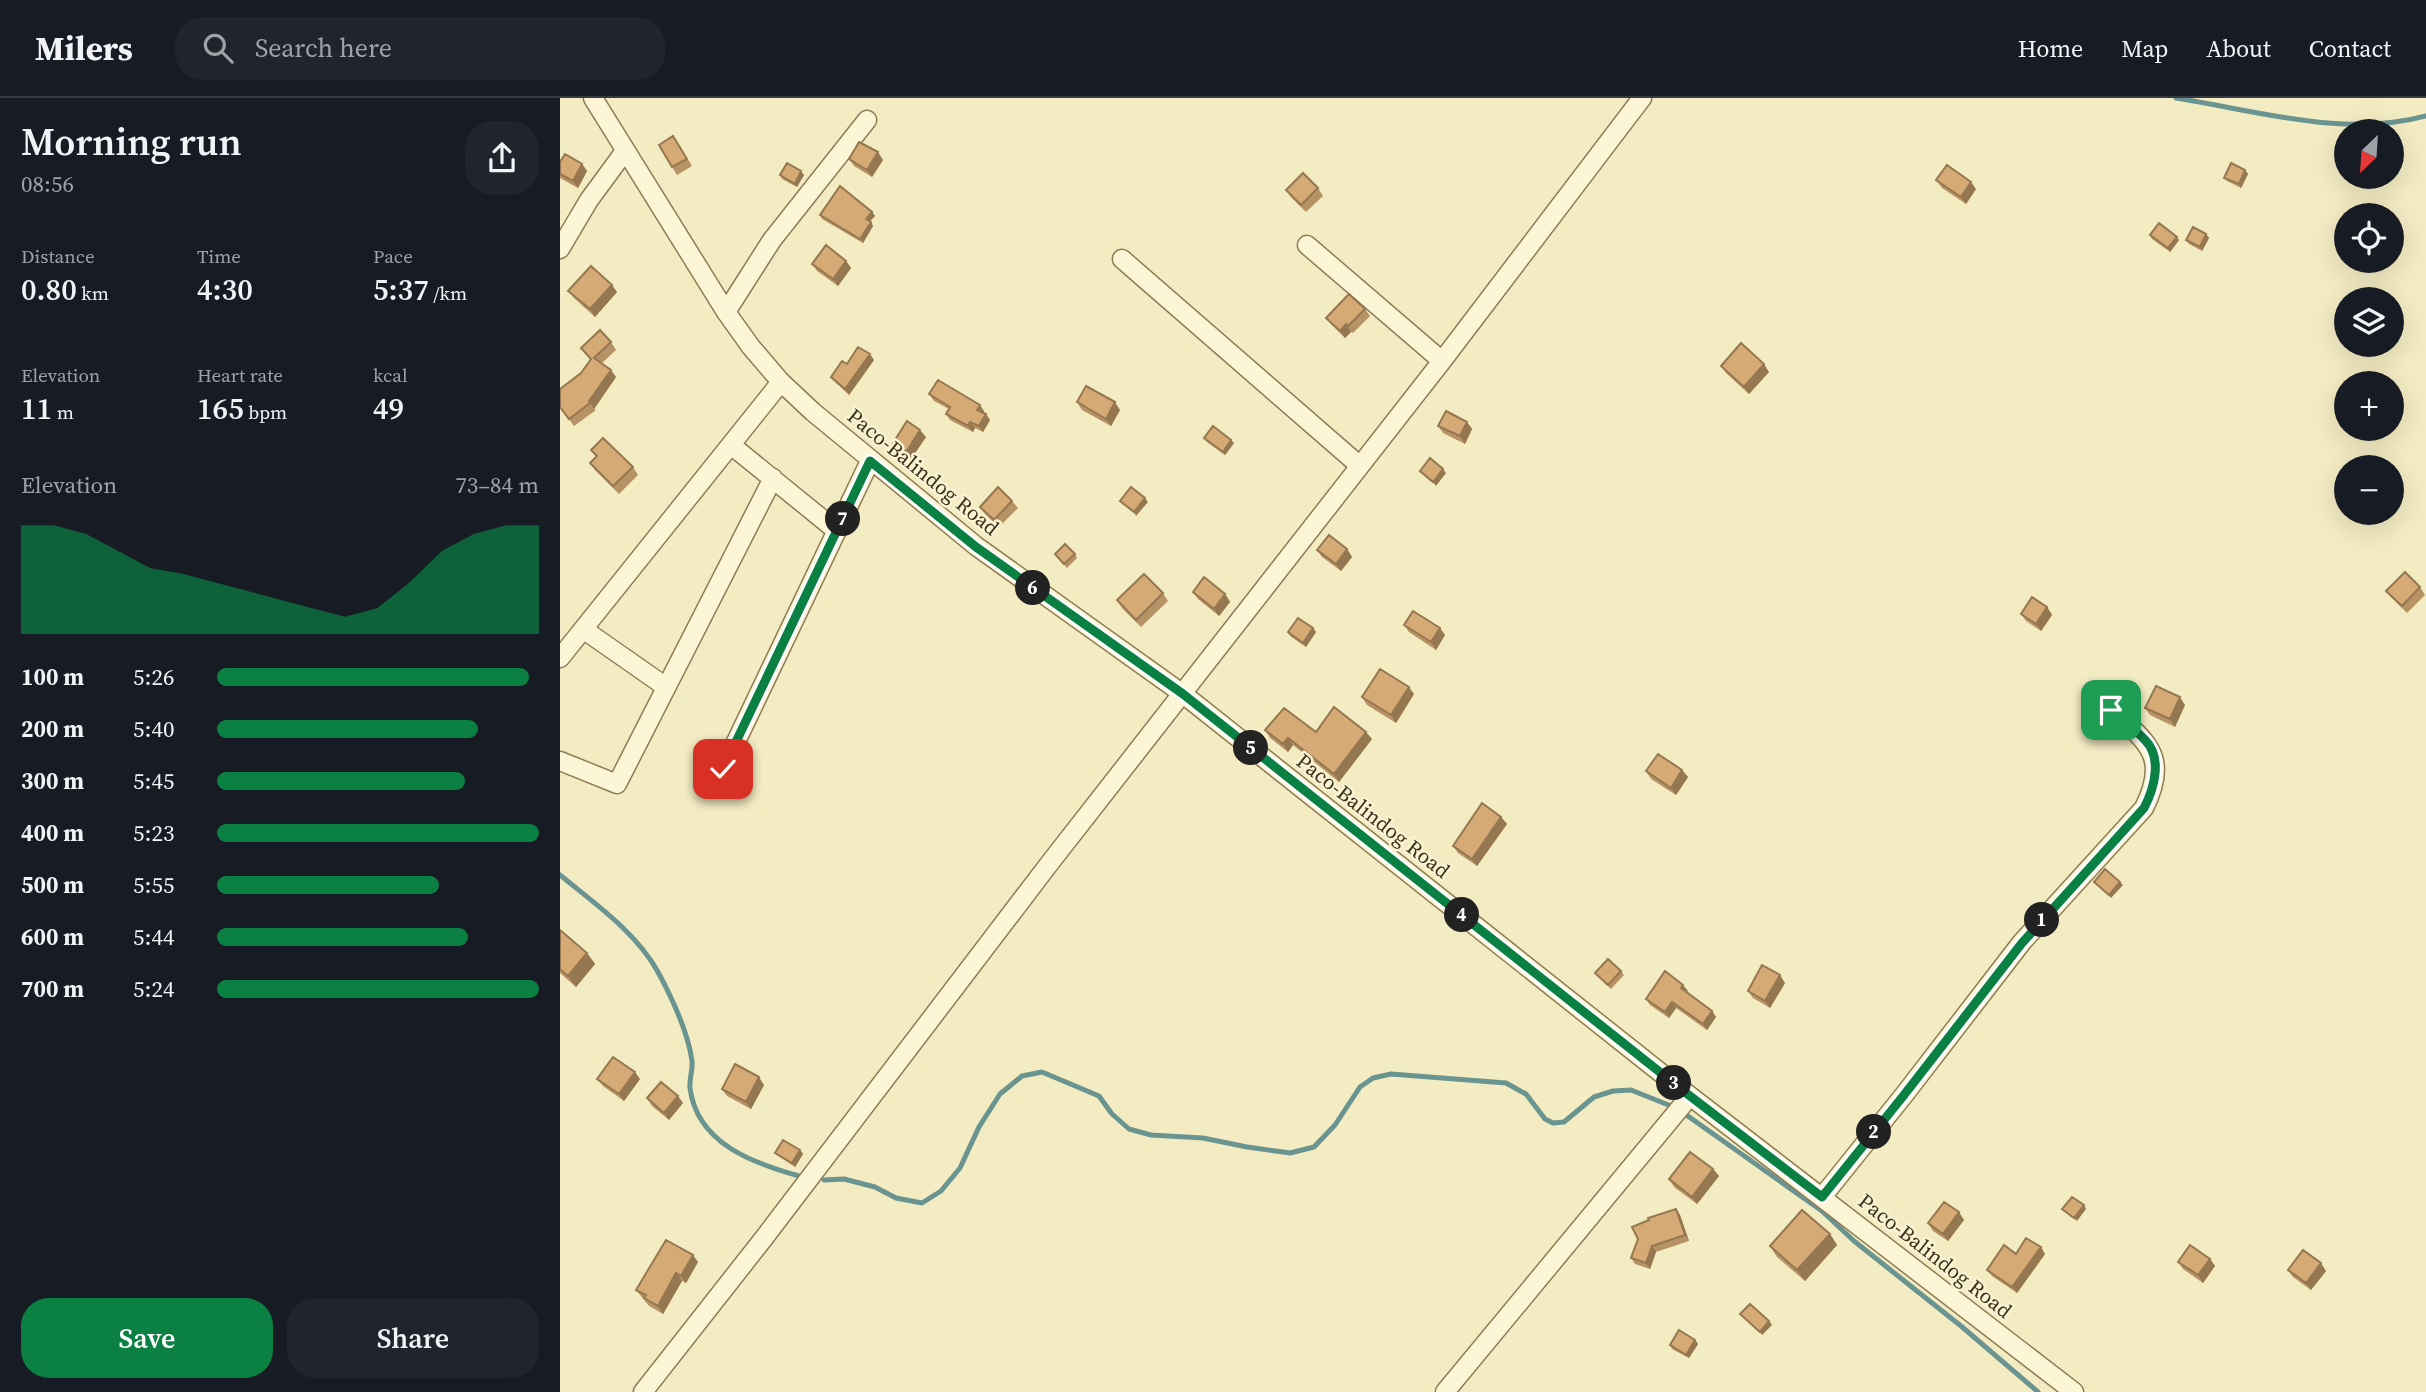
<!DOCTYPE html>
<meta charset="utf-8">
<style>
:root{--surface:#171b24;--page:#20242c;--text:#f1f3f6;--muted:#9ea1a6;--line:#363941;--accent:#0b8043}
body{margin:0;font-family:"Source Serif 4",serif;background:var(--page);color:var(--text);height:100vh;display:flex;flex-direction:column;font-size:26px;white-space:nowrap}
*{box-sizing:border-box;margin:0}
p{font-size:23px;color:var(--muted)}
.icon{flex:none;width:38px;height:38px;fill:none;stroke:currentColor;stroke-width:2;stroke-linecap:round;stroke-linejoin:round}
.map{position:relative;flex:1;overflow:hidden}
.side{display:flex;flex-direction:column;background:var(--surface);width:560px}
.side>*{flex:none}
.needle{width:46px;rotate:205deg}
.fabs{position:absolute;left:1774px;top:21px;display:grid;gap:14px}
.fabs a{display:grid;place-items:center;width:70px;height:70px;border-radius:50%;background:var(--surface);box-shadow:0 7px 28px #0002;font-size:35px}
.pin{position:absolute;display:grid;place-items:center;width:60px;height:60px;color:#fff;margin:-30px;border-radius:14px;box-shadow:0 4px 10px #0006}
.km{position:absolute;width:35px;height:35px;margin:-18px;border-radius:50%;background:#222;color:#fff;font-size:19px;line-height:35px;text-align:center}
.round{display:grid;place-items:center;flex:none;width:74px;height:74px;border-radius:28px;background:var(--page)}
.head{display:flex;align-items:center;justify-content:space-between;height:119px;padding:0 21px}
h1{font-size:38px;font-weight:600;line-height:52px}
.stats{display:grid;grid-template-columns:repeat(3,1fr);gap:10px;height:119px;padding:7px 21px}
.stats div{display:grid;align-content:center}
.stats b{font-size:30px;font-weight:600}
.stats small{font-size:19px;font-weight:400}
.stats p{font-size:19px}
.chart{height:196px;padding:14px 21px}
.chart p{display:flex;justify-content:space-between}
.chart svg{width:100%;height:126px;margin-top:7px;fill:var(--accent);opacity:.7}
.action{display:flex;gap:14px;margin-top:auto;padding:14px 21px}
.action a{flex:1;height:80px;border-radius:28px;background:var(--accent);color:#fff;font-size:28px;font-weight:600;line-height:80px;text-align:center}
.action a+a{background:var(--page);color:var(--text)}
ul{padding:0 21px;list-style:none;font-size:23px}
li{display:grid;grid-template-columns:112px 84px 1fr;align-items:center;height:52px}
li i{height:18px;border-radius:9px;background:var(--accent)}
header{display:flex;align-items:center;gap:42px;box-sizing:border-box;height:98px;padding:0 35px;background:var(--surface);border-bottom:2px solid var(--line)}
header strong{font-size:33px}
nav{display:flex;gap:38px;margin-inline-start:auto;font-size:24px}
.search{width:490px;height:63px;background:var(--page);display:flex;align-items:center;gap:18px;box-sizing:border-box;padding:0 24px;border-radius:28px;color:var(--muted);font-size:26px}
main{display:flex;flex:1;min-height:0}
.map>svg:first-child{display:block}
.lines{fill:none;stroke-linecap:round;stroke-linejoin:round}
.stream{stroke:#6a9490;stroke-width:5}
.minor-casing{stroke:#8f7c57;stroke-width:21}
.minor{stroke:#fcf6d6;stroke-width:18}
.wall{fill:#b79264}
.shaded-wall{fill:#957751}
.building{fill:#d5aa74;stroke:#957751;stroke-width:2}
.route-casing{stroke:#fff;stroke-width:14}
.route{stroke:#0b8043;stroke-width:9}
.labels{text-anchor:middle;stroke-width:5;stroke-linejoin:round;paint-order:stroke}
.street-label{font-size:21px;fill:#3d311d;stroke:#f9f3d2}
</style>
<header>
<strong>Milers</strong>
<div class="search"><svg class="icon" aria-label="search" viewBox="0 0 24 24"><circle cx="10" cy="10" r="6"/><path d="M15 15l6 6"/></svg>Search here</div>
<nav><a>Home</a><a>Map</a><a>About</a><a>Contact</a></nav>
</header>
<main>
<section class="side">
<div class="head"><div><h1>Morning run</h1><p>08:56</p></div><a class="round"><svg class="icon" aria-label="share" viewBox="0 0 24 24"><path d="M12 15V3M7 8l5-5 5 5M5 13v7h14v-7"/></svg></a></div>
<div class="stats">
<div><p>Distance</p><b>0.80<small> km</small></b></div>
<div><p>Time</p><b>4:30</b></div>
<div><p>Pace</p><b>5:37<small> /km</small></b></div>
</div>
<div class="stats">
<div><p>Elevation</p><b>11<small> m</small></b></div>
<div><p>Heart rate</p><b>165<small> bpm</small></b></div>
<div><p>kcal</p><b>49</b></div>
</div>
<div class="chart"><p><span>Elevation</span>73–84 m</p>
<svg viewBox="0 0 160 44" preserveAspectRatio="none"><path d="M0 44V6L10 6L20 9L30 15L40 21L50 23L60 26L70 29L80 32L90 35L100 38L110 35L120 26L130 15L140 9L150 6L160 6V44z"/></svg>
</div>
<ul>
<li><b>100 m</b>5:26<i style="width:97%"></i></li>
<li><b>200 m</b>5:40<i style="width:81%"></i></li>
<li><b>300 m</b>5:45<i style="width:77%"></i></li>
<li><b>400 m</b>5:23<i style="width:100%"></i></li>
<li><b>500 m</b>5:55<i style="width:69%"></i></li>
<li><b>600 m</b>5:44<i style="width:78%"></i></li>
<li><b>700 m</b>5:24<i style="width:100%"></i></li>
</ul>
<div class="action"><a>Save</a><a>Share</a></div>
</section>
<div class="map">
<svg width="1866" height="1294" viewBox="0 0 1866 1294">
<rect width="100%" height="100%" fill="#f3ebc2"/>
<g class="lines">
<path class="stream" d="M 1616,0 C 1698,13 1784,40 1866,18
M 0,777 C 34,805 76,834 98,874 C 112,900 128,934 132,963 C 133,972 129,981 130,990 C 137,1045 192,1065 239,1078
M 1125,1016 L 1262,1113 L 1294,1143 L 1401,1228 L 1478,1294
M 264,1082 L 284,1081 L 315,1089 L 336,1100 L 362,1105 L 381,1093 L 400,1070 L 419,1029 L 440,996 L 462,978 L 482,974 L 539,998 L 552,1016 L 569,1031 L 591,1037 L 643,1040 L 687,1049 L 730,1055 L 754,1049 L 775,1027 L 800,989 L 813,980 L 831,976 L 946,985 L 966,996 L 985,1021 L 993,1025 L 1004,1024 L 1034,999 L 1053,993 L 1071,992 L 1111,1008"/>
<defs>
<path id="minor" d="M 33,0 L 166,214 L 191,249 L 221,284 L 253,314 L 416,448 L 623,596 L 1130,998 L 1514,1294
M 747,147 L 882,263
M 0,151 L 29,102 L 65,53
M 562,161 L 800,368
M 166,214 L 212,142 L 307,22
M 171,347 L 277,433
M 23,531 L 106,589
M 0,560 L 221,284
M 0,663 L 57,686 L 213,380
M 163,671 L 310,363
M 1262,1099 L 1344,997 L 1462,844 L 1584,710 C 1616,646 1571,640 1540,595
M 83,1294 L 204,1140 L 489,766 L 882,263 L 1082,0
M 885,1294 L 1130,998"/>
</defs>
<use href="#minor" class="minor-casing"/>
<use href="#minor" class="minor"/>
</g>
<path class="wall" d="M 118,45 L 132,68 L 117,77 L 112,69 Z
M 289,61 L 323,62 L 312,79 L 294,68 Z
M 0,64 L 22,66 L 27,73 L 18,90 L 0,80 Z
M 1685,72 L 1688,76 L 1681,90 L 1667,83 L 1664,80 Z
M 220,77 L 244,77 L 237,89 L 222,81 Z
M 1376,82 L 1416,91 L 1406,106 L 1382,90 Z
M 758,90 L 763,98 L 746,114 L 731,99 L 726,92 Z
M 312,114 L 315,118 L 310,123 L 313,128 L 303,145 L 262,121 L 260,117 Z
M 1646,136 L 1649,140 L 1642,153 L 1629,146 L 1626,142 Z
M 1590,137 L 1619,142 L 1610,154 L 1592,141 Z
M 286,163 L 291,170 L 278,188 L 257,173 L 252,166 Z
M 8,193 L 57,194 L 35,219 L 14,200 Z
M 805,211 L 810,218 L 793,235 L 791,234 L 785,240 L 772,227 L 766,220 Z
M 51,244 L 56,252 L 41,266 L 56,279 L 34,311 L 36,312 L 14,328 L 0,309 L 31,262 L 21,250 Z
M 314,262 L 289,297 L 275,284 L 271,279 L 287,266 Z
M 1161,268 L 1209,274 L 1189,296 L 1166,275 Z
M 369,296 L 424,313 L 423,315 L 430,322 L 423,334 L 415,330 L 413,334 L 390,322 L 386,316 L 389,311 L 374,303 Z
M 517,304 L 560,312 L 551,328 L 522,312 Z
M 907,324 L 912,331 L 905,346 L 883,335 L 878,328 Z
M 366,339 L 351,361 L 338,352 L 333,345 Z
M 644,340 L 674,345 L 665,357 L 647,344 Z
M 31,352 L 73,369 L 78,377 L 59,396 L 35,372 L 30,365 L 36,359 Z
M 452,403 L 458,410 L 439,429 L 425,416 L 420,409 Z
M 787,451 L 792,459 L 781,473 L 762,459 L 757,452 Z
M 495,456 L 515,456 L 517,460 L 507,470 Z
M 1860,489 L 1865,497 L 1847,515 L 1832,500 L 1826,493 Z
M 633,494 L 665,496 L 670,504 L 659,518 L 638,501 Z
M 603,495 L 608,503 L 581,529 L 562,510 L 557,502 Z
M 1487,509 L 1492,517 L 1481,533 L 1466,523 L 1461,516 Z
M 844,527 L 885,537 L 876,552 L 849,534 Z
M 753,530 L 756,534 L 746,549 L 730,538 L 728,534 Z
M 854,596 L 836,625 L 807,607 L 802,599 Z
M 1625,607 L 1615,629 L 1590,617 L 1585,610 Z
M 705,632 L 756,634 L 812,641 L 779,684 L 733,647 L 728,654 L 710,640 Z
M 1122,672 L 1128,679 L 1116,697 L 1091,681 L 1086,673 Z
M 941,719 L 947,726 L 917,768 L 898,755 L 893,748 Z
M 0,832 L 27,855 L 35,866 L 16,889 L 0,875 Z
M 1061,873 L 1064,877 L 1051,891 L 1035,875 Z
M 1225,885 L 1210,910 L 1193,900 L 1188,893 Z
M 1128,893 L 1127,894 L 1152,913 L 1156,919 L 1147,932 L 1116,910 L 1109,920 L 1090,907 L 1086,901 Z
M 37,981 L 80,981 L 64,1003 L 43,988 Z
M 204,987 L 191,1011 L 167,998 L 162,991 Z
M 87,1000 L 123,1005 L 109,1022 L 92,1008 Z
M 240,1052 L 243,1056 L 235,1069 L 218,1058 L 215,1055 Z
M 1153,1071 L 1159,1078 L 1137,1106 L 1114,1089 L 1109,1081 Z
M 1116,1111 L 1120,1117 L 1129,1143 L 1096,1154 L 1090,1171 L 1075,1166 L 1071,1160 Z
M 1404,1122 L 1388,1143 L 1373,1133 L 1368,1125 Z
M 1270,1136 L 1277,1147 L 1245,1183 L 1217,1159 L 1210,1148 Z
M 1485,1156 L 1457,1195 L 1432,1178 L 1427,1172 Z
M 1650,1161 L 1655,1168 L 1643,1185 L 1623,1171 L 1618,1164 Z
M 138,1164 L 126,1185 L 122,1183 L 103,1216 L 89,1208 L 76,1192 Z
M 1728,1172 L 1766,1173 L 1751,1192 L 1733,1179 Z
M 1135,1242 L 1138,1246 L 1129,1260 L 1112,1251 L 1110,1247 Z"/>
<path class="shaded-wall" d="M 318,54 L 323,62 L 312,79 L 307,72 Z
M 22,66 L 27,73 L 18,90 L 13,83 Z
M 1685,72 L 1688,76 L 1681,90 L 1679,86 Z
M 241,73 L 244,77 L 237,89 L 235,86 Z
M 1411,84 L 1416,91 L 1406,106 L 1401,99 Z
M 312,114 L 315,118 L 308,125 L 306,121 Z
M 311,124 L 313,128 L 303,145 L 300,141 Z
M 1646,136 L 1649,140 L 1642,153 L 1640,149 Z
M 1617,139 L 1619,142 L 1610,154 L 1608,150 Z
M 286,163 L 291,170 L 278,188 L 273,181 Z
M 52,187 L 57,194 L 35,219 L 30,211 Z
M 786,226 L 791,234 L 785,240 L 780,233 Z
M 310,256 L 314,262 L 289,297 L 285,291 Z
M 1204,266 L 1209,274 L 1189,296 L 1184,289 Z
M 51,272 L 56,279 L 34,311 L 29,303 Z
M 555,304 L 560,312 L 551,328 L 546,321 Z
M 420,307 L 424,313 L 422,318 L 417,312 Z
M 426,316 L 430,322 L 423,334 L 419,328 Z
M 410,324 L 415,330 L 413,334 L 408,328 Z
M 907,324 L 912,331 L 905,346 L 900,338 Z
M 360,332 L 366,339 L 351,361 L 346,354 Z
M 671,342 L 674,345 L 665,357 L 663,354 Z
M 883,371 L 886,375 L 876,388 L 873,384 Z
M 585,400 L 588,404 L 576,418 L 574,414 Z
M 787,451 L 792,459 L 781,473 L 776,466 Z
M 665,496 L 670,504 L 659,518 L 654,511 Z
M 1487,509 L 1492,517 L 1481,533 L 1476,526 Z
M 753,530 L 756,534 L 746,549 L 743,545 Z
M 880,530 L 885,537 L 876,552 L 871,544 Z
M 849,589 L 854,596 L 836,625 L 831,617 Z
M 1620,599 L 1625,607 L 1615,629 L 1610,621 Z
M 806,634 L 812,641 L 779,684 L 774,676 Z
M 728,640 L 733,647 L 728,654 L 723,646 Z
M 1122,672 L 1128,679 L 1116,697 L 1111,690 Z
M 941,719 L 947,726 L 917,768 L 912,761 Z
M 1560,784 L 1563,787 L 1551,800 L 1549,797 Z
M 27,855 L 35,866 L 16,889 L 8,878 Z
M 1220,877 L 1225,885 L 1210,910 L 1205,903 Z
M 1123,887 L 1128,893 L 1125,896 L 1121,890 Z
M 1112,904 L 1116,910 L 1109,920 L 1105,914 Z
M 1152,913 L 1156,919 L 1147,932 L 1143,926 Z
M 75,974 L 80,981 L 64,1003 L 59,996 Z
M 199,979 L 204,987 L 191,1011 L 186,1004 Z
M 118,998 L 123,1005 L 109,1022 L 104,1015 Z
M 240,1052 L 243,1056 L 235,1069 L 232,1065 Z
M 1153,1071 L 1159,1078 L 1137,1106 L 1132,1099 Z
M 1524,1107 L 1526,1111 L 1517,1123 L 1514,1120 Z
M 1116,1111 L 1120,1117 L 1129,1143 L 1125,1137 Z
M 1399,1114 L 1404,1122 L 1388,1143 L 1383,1136 Z
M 1270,1136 L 1277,1147 L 1245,1183 L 1237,1172 Z
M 1092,1148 L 1096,1154 L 1090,1171 L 1086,1165 Z
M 1481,1149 L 1485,1156 L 1457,1195 L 1452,1189 Z
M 133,1157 L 138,1164 L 126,1185 L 121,1178 Z
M 1650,1161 L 1655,1168 L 1643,1185 L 1638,1177 Z
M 1761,1165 L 1766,1173 L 1751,1192 L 1746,1185 Z
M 116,1175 L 122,1183 L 103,1216 L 98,1208 Z
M 1209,1223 L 1212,1227 L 1202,1237 L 1200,1234 Z
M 1135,1242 L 1138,1246 L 1129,1260 L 1126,1257 Z"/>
<path class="building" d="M 113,38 L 127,61 L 112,69 L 99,47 Z
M 299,44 L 318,54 L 307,72 L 289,61 Z
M 5,56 L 22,66 L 13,83 L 0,76 L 0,64 Z
M 227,65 L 241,73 L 235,86 L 220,77 Z
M 1671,65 L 1685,72 L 1679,86 L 1664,80 Z
M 1387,67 L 1411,84 L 1401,99 L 1376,82 Z
M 743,75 L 758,90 L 741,107 L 726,92 Z
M 280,88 L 312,114 L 306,121 L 311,124 L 300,141 L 260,117 Z
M 1599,125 L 1617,139 L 1608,150 L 1590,137 Z
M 1633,129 L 1646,136 L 1640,149 L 1626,142 Z
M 266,147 L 286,163 L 273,181 L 252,166 Z
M 31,168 L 52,187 L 30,211 L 8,193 Z
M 789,196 L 805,211 L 788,228 L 786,226 L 780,233 L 766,220 Z
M 40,232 L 51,244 L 34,260 L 51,272 L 29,303 L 30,305 L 9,321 L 0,309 L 0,291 L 21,275 L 31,261 L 21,250 Z
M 1181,245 L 1204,266 L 1184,289 L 1161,268 Z
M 298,249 L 310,256 L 285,291 L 271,279 L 282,263 L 287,266 Z
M 378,282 L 420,307 L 417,312 L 426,316 L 419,328 L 410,324 L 408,328 L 386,316 L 390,309 L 369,296 Z
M 526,288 L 555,304 L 546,321 L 517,304 Z
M 886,313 L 907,324 L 900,338 L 878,328 Z
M 347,323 L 360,332 L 346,354 L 333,345 Z
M 653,328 L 671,342 L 663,354 L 644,340 Z
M 43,340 L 73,369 L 53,388 L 30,365 L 37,358 L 31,352 Z
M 870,360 L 883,371 L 873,384 L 860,373 Z
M 438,389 L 452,403 L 434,422 L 420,409 Z
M 571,389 L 585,400 L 574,414 L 560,403 Z
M 769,437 L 787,451 L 776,466 L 757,452 Z
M 505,446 L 515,456 L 504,466 L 495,456 Z
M 1845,474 L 1860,489 L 1842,508 L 1826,493 Z
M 584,476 L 603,495 L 576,522 L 557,502 Z
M 644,479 L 665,496 L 654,511 L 633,494 Z
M 1472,499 L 1487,509 L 1476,526 L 1461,516 Z
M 853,513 L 880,530 L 871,544 L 844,527 Z
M 738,520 L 753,530 L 743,545 L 728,534 Z
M 820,571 L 849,589 L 831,617 L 802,599 Z
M 1596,588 L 1620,599 L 1610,621 L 1585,610 Z
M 774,609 L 806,634 L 774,676 L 728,640 L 723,646 L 705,632 L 724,610 L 756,634 Z
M 1098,656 L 1122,672 L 1111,690 L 1086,673 Z
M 922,705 L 941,719 L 912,761 L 893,748 Z
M 1545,771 L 1560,784 L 1549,797 L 1534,784 Z
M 0,832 L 27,855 L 8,878 L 0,871 Z
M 1048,861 L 1061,873 L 1048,887 L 1035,875 Z
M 1202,867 L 1220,877 L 1205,903 L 1188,893 Z
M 1105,873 L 1123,887 L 1121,890 L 1152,913 L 1143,926 L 1112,904 L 1105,914 L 1086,901 Z
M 53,959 L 75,974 L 59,996 L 37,981 Z
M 175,966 L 199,979 L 186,1004 L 162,991 Z
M 101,984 L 118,998 L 104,1015 L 87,1000 Z
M 223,1042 L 240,1052 L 232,1065 L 215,1055 Z
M 1130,1054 L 1153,1071 L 1132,1099 L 1109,1081 Z
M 1512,1099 L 1524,1107 L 1514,1120 L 1502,1111 Z
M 1384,1104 L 1399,1114 L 1383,1136 L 1368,1125 Z
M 1116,1111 L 1125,1137 L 1092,1148 L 1086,1165 L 1071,1160 L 1078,1141 L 1072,1129 L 1089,1122 L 1088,1120 Z
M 1242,1112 L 1270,1136 L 1237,1172 L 1210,1148 Z
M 1466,1140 L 1481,1149 L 1452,1189 L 1427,1172 L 1444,1147 L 1456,1156 Z
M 106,1142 L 133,1157 L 121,1178 L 116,1175 L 98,1208 L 84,1200 L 86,1197 L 76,1192 Z
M 1630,1147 L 1650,1161 L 1638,1177 L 1618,1164 Z
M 1743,1152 L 1761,1165 L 1746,1185 L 1728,1172 Z
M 1190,1206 L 1209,1223 L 1200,1234 L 1180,1216 Z
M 1119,1232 L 1135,1242 L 1126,1257 L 1110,1247 Z"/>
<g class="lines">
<defs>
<path id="route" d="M 163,671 L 310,363 L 416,449 L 623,596 L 1130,998 L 1262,1099 L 1344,997 L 1462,845 L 1584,710 C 1594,691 1603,660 1585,642 C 1575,631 1562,622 1551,612"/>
</defs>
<use href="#route" class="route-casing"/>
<use href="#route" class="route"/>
</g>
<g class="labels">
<g class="street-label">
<text transform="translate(363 374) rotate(39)" y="7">Paco-Balindog Road</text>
<text transform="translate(813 718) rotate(38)" y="7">Paco-Balindog Road</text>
<text transform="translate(1375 1158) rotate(38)" y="7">Paco-Balindog Road</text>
</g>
</g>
</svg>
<div class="fabs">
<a><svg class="needle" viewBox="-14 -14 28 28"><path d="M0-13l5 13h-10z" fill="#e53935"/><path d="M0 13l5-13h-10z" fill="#9ea1a6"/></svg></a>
<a><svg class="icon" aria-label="locate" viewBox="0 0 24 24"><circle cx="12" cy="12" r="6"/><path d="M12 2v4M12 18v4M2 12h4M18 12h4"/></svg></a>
<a><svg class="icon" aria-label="layers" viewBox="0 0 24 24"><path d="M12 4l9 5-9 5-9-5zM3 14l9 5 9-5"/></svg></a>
<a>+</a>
<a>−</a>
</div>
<div class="pin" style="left:1551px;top:612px;background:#1e9e55"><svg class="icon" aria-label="arrive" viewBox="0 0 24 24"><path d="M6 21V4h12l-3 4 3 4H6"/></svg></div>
<div class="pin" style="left:163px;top:671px;background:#d93025"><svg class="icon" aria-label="check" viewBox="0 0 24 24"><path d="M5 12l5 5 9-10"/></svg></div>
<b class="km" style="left:1482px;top:822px">1</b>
<b class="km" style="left:1314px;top:1034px">2</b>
<b class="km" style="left:1114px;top:985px">3</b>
<b class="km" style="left:902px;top:817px">4</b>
<b class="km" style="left:691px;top:650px">5</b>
<b class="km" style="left:473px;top:490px">6</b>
<b class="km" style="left:283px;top:421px">7</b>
</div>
</main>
